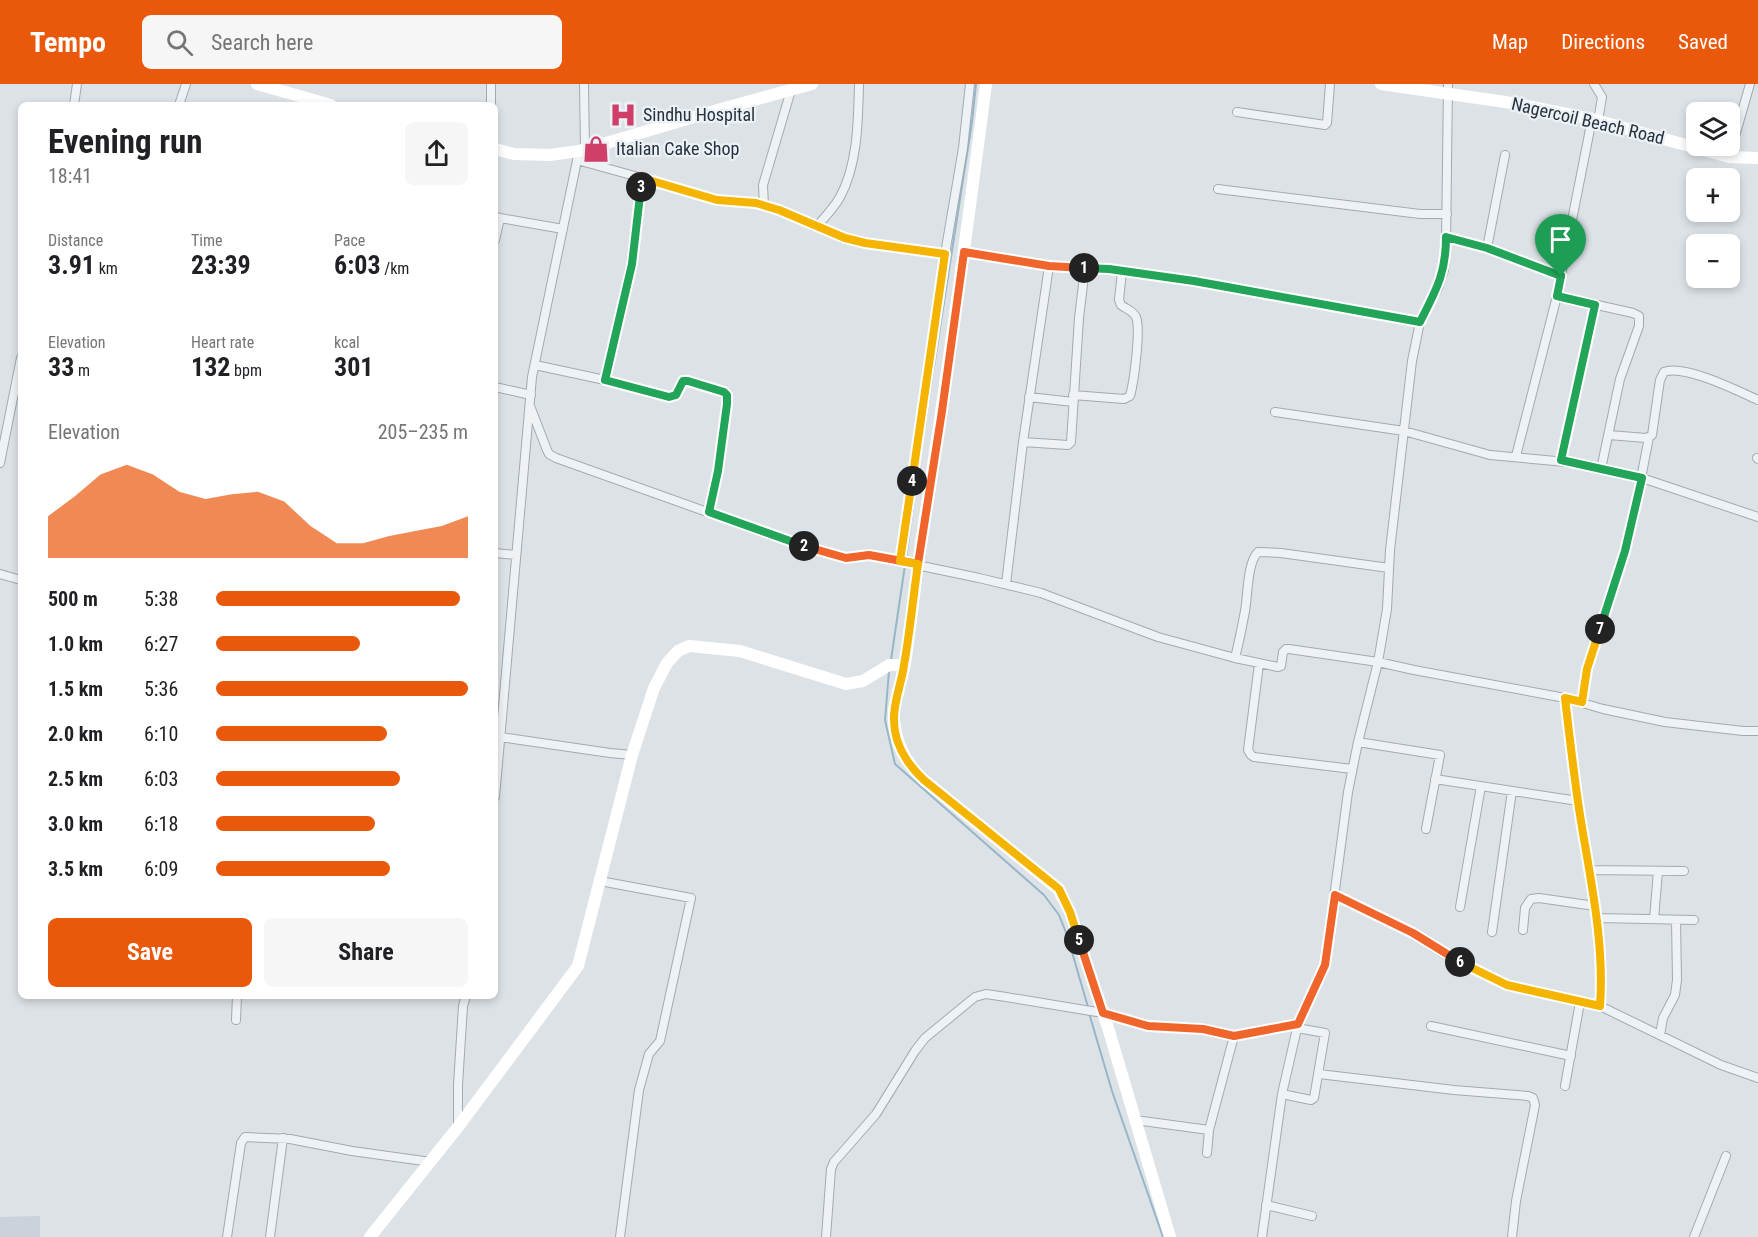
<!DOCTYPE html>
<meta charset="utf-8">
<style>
:root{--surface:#fff;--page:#f6f6f6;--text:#202124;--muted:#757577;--accent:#ea580c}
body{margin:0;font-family:"Roboto Condensed",sans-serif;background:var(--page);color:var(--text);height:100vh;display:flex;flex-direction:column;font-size:22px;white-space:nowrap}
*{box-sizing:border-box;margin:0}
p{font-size:20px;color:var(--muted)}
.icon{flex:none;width:33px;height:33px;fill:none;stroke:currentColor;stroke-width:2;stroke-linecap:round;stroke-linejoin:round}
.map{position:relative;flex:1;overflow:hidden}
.drawer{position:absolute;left:18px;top:18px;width:480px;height:897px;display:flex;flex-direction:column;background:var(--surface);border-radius:9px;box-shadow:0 3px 9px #0003}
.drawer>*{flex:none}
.fabs{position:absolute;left:1686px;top:18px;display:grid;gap:12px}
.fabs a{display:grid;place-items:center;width:54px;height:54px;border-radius:9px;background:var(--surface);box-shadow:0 3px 9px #0003;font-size:30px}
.pin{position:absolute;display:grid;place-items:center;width:51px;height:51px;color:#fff;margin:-62px -26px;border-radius:50% 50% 50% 0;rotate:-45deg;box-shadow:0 0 6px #0007}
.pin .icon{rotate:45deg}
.km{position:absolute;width:30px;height:30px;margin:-15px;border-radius:50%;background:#222;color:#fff;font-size:16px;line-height:30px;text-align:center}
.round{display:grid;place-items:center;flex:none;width:63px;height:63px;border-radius:9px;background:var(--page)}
.summary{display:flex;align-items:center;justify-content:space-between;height:102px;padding:0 30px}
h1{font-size:33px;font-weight:700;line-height:45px}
.figures{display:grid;grid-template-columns:repeat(3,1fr);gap:9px;height:102px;padding:6px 30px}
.figures div{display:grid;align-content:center}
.figures b{font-size:26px;font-weight:700}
.figures small{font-size:16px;font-weight:400}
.figures p{font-size:16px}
.chart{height:168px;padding:12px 30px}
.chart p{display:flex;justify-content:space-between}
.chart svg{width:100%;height:108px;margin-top:6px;fill:var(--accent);opacity:.7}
.primary-button{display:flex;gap:12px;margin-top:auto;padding:12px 30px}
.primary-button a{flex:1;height:69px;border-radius:9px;background:var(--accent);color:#fff;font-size:24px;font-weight:700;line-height:69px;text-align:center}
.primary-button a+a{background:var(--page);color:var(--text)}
ul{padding:0 30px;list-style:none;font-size:20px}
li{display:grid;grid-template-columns:96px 72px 1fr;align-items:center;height:45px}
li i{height:15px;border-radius:8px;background:var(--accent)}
header{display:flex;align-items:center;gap:36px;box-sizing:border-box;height:84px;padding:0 30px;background:var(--accent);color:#fff}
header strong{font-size:28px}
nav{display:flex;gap:33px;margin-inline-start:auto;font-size:21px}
.search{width:420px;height:54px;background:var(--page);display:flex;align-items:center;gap:15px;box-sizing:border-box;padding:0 21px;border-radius:9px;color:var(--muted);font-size:22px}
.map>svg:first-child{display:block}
.built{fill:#cbd2d9}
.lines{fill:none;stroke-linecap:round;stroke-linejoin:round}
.stream{stroke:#97b6c8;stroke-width:2}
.street-casing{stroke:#a2aab1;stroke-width:10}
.street{stroke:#eff2f5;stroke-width:8}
.secondary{stroke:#fff;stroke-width:12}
.split-1-casing{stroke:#fff;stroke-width:12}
.split-2-casing{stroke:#fff;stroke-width:12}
.split-3-casing{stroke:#fff;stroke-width:12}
.split-4-casing{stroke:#fff;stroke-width:12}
.split-5-casing{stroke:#fff;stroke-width:12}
.split-6-casing{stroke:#fff;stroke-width:12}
.split-7-casing{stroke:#fff;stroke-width:12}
.split-8-casing{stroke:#fff;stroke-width:12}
.split-1{stroke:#22a559;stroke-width:8}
.split-2{stroke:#f0652b;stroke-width:8}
.split-3{stroke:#22a559;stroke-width:8}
.split-4{stroke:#f5b400;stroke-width:8}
.split-5{stroke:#f5b400;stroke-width:8}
.split-6{stroke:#f0652b;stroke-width:8}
.split-7{stroke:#f5b400;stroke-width:8}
.split-8{stroke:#22a559;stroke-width:8}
.labels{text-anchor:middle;stroke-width:4.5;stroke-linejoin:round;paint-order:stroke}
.poi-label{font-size:18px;fill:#26323e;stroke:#ecf1f5;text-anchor:start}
.street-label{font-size:18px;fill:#26323e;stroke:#ecf1f5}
</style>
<header>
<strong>Tempo</strong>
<div class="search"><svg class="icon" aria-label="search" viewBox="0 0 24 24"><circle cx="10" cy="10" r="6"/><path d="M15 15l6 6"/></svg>Search here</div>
<nav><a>Map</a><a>Directions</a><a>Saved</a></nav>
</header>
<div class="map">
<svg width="1758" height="1153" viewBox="0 0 1758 1153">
<rect width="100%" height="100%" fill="#dde2e7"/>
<path class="built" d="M 40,1132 L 40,1153 L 0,1153 L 0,1133 Z"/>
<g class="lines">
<path class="stream" d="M 924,347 L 972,38 L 976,0
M 906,475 L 915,409
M 891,576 L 905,481
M 889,587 L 885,636 L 895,680 L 1044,811 L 1059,831 L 1067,851 L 1088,923
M 1089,929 L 1112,1007 L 1163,1153"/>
<defs>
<path id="street" d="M 491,0 L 491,21
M 584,0 L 585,65
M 1594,0 L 1602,13 L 1598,37
M 74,21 L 77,0
M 179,21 L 186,0
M 1237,28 L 1325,41 L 1327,39 L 1330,0
M 1729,73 L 1750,0
M 577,76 L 642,94 L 631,180 L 605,296
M 642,94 L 717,116 L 756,119 L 779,126 L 845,154 L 865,159 L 945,170
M 1218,105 L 1420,130 L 1447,130
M 764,122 L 763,101 L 791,6
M 500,134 L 563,145
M 817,142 C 825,133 834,124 840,113 C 858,80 858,37 859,0
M 1446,153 L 1487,164 L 1505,71
M 495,156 L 500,134 L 497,133
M 1487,164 L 1561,192
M 964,168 L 1049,182 L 1109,185 L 1194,197 L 1420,238
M 1557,212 L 1633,229 L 1639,232 L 1639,242 L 1620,295 L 1601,385
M 535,281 L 605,296 L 669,313 L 676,311 L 683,297 L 688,297 L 725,308 L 727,311 L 727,320 L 718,387 L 709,428
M 495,303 L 531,311
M 1073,311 L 1124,315 L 1130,312 C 1134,298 1141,245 1136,233 C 1133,227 1126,225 1121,221 L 1119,216 L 1122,187
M 1029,313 L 1073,318
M 530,322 L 547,366 L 549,370 L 556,374 L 805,463 L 846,474 L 869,471 L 979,494 L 1041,509 L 1158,553 L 1235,574 L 1278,583 L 1281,582 L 1283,568 L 1286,565 L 1289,565 L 1378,578 L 1414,586 L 1565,614 L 1603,625 L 1665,638 L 1743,647 L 1758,647
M 1275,328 L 1404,347 L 1490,371 L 1577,379 L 1642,394 L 1758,433
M 1609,351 L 1646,354 L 1652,351 L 1660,296 L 1664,288 C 1684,280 1738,307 1758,316
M 1023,358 L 1068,361 L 1071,358 L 1079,234 L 1085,184
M 1516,372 L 1557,212 L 1592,35
M 1757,374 L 1758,375
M 1561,376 L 1595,221
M 0,379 L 21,274
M 495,469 L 516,471
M 901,477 L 945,170 L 963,64 L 970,0
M 0,490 L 21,496
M 1006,500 L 1023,358 L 1049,182
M 1235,574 C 1239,558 1242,543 1245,527 C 1248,511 1247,479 1258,468 L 1281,469 L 1389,484
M 1259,580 L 1248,666 L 1251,671 L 1254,673 L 1352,685
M 1565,614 C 1569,648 1573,683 1578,718 C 1588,786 1605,853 1600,922
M 1582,619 L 1587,585 L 1625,467 L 1633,436 L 1649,353
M 500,653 L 610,669 L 632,671
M 1358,658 L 1440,671 L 1426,745
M 1435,695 L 1578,717
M 495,713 L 532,293 L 579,67
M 1589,786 L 1684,787
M 600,797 L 691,814 L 660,957 L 649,970 L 639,1006 L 620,1153
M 1335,811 L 1413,849 L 1451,874 L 1507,901 L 1600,922 L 1721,981 L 1758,994
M 1460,823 L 1481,702
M 1598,834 L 1694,836
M 1654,835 L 1658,787
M 1523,846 L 1525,824 L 1531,815 L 1539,814 L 1595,822
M 1492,848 L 1512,707
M 236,936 L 237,912
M 1431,942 L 1571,972
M 1660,951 L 1663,934 L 1675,911 L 1677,896 L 1676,836
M 1319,990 L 1454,1006 L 1528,1012 L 1533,1014 L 1535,1021 L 1516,1117 L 1512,1153
M 1565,1002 L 1580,918
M 1282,1010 L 1311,1016 L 1314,1014 L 1325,949 L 1297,944
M 1135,1036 L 1209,1046
M 458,1043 L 458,1001 L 463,922 L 466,912
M 1207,1069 L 1209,1046 L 1234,952
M 1266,1121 L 1312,1132
M 227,1153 L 241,1059 L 245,1053 L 290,1055 L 352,1067 L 431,1078
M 270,1153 L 283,1054
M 826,1153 L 831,1085 L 834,1078 L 876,1030 L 915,967 L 925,954 L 975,913 L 986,910 L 1006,913 L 1103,929 L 1148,942 L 1203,944 L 1234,952 L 1298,940
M 1262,1153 L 1282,1010 L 1298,940 L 1325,881 L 1348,708 L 1358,658 L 1378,578 L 1387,525 L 1390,466 L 1412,277 L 1420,238 L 1438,204 L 1444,186 L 1446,162 L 1448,0
M 1694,1153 L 1726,1072"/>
</defs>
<use href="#street" class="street-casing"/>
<use href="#street" class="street"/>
<path class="secondary" d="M 257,0 L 331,21
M 986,0 C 967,147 947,294 924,440 C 916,487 912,533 905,580 C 902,596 892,622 894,637 C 896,661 907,680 924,696 L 1058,805 L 1070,828 L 1109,947 L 1170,1153
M 1381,0 L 1512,19 L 1592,35 L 1729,73 L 1758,74
M 495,65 L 514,70 L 550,71 L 579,67 L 721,25 L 812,0
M 370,1153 L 458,1043 L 578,882 L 632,671 L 654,604 L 667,579 L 678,567 L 689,562 L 740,567 L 846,600 L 863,597 L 889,581 L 904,581"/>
</g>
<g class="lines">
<defs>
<path id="split-1" d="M 1084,184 L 1109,185 L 1194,197 L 1420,238 C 1436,206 1446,190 1446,153 L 1487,164 L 1561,192"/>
<path id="split-2" d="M 804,462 L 846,474 L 869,471 L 918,480 L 942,327 L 964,168 L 1049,182 L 1084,184"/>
<path id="split-3" d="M 641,103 L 632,180 L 605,296 L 669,313 L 676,311 L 683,297 L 688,297 L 724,308 L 727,311 L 727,320 L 718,387 L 709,428 L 804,462"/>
<path id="split-4" d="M 641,103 L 642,94 L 717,116 L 756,119 L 779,126 L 845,154 L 865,159 L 945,170 L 912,397"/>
<path id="split-5" d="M 912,397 L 900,477 L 918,480 C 913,514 910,548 904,581 C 902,598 893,619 894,636 C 894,660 907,680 924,696 L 1059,805 L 1070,828 L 1079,856"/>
<path id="split-6" d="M 1079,856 L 1103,929 L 1148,942 L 1203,945 L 1234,952 L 1298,940 L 1325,881 L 1335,811 L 1413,849 L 1460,878"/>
<path id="split-7" d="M 1460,878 L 1507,901 L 1600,922 C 1605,853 1588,786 1578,718 C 1573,683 1569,648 1565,614 L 1582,618 L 1587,585 L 1600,545"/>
<path id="split-8" d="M 1561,192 L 1557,212 L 1595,221 L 1561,376 L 1642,394 L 1625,467 L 1600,545"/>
</defs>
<use href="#split-1" class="split-1-casing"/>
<use href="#split-2" class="split-2-casing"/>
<use href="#split-3" class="split-3-casing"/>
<use href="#split-4" class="split-4-casing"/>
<use href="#split-5" class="split-5-casing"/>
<use href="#split-6" class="split-6-casing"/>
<use href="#split-7" class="split-7-casing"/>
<use href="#split-8" class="split-8-casing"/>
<use href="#split-1" class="split-1"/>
<use href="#split-2" class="split-2"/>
<use href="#split-3" class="split-3"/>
<use href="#split-4" class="split-4"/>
<use href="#split-5" class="split-5"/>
<use href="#split-6" class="split-6"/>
<use href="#split-7" class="split-7"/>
<use href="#split-8" class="split-8"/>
</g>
<defs>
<symbol id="hospital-bare" viewBox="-9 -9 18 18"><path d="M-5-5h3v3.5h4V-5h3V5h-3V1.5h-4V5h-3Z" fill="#cf3f6a" stroke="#ecf1f5" stroke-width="2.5" paint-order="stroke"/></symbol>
<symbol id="shop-bare" viewBox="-9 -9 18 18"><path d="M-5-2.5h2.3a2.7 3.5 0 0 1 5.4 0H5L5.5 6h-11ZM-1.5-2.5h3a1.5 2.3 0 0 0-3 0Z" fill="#cf3f6a" stroke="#ecf1f5" stroke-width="2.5" paint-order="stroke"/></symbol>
</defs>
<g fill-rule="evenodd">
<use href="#hospital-bare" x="604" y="12" width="38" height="38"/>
<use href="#shop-bare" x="577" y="46" width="38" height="38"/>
</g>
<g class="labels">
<g class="poi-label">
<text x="643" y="37">Sindhu Hospital</text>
<text x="616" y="71">Italian Cake Shop</text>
</g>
<g class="street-label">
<text transform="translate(1588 37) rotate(13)" y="6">Nagercoil Beach Road</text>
</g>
</g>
</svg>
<div class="fabs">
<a><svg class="icon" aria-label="layers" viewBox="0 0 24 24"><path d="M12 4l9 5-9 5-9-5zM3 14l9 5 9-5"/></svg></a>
<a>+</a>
<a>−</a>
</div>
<div class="pin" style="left:1561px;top:192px;background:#1e9e55"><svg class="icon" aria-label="arrive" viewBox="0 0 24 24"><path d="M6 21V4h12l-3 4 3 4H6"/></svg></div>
<b class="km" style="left:1084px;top:184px">1</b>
<b class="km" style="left:804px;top:462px">2</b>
<b class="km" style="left:641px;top:103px">3</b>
<b class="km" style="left:912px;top:397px">4</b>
<b class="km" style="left:1079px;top:856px">5</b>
<b class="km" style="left:1460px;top:878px">6</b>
<b class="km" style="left:1600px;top:545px">7</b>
<section class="drawer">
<div class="summary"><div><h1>Evening run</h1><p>18:41</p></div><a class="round"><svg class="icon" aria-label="share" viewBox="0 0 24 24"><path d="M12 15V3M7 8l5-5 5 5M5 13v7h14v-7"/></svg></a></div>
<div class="figures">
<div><p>Distance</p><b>3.91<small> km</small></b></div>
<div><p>Time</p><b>23:39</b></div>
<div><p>Pace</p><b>6:03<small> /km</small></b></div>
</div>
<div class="figures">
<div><p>Elevation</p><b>33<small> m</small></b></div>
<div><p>Heart rate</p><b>132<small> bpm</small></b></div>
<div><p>kcal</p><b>301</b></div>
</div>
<div class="chart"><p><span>Elevation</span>205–235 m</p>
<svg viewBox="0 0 160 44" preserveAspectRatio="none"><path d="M0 44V27L10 19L20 10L30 6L40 10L50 17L60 20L70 18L80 17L90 21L100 31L110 38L120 38L130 35L140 33L150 31L160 27V44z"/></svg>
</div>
<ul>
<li><b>500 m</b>5:38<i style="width:97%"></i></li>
<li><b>1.0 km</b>6:27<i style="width:57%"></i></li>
<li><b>1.5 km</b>5:36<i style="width:100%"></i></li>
<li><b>2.0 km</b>6:10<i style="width:68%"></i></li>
<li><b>2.5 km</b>6:03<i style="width:73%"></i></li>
<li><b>3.0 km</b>6:18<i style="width:63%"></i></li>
<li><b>3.5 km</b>6:09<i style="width:69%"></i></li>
</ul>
<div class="primary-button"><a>Save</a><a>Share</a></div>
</section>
</div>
